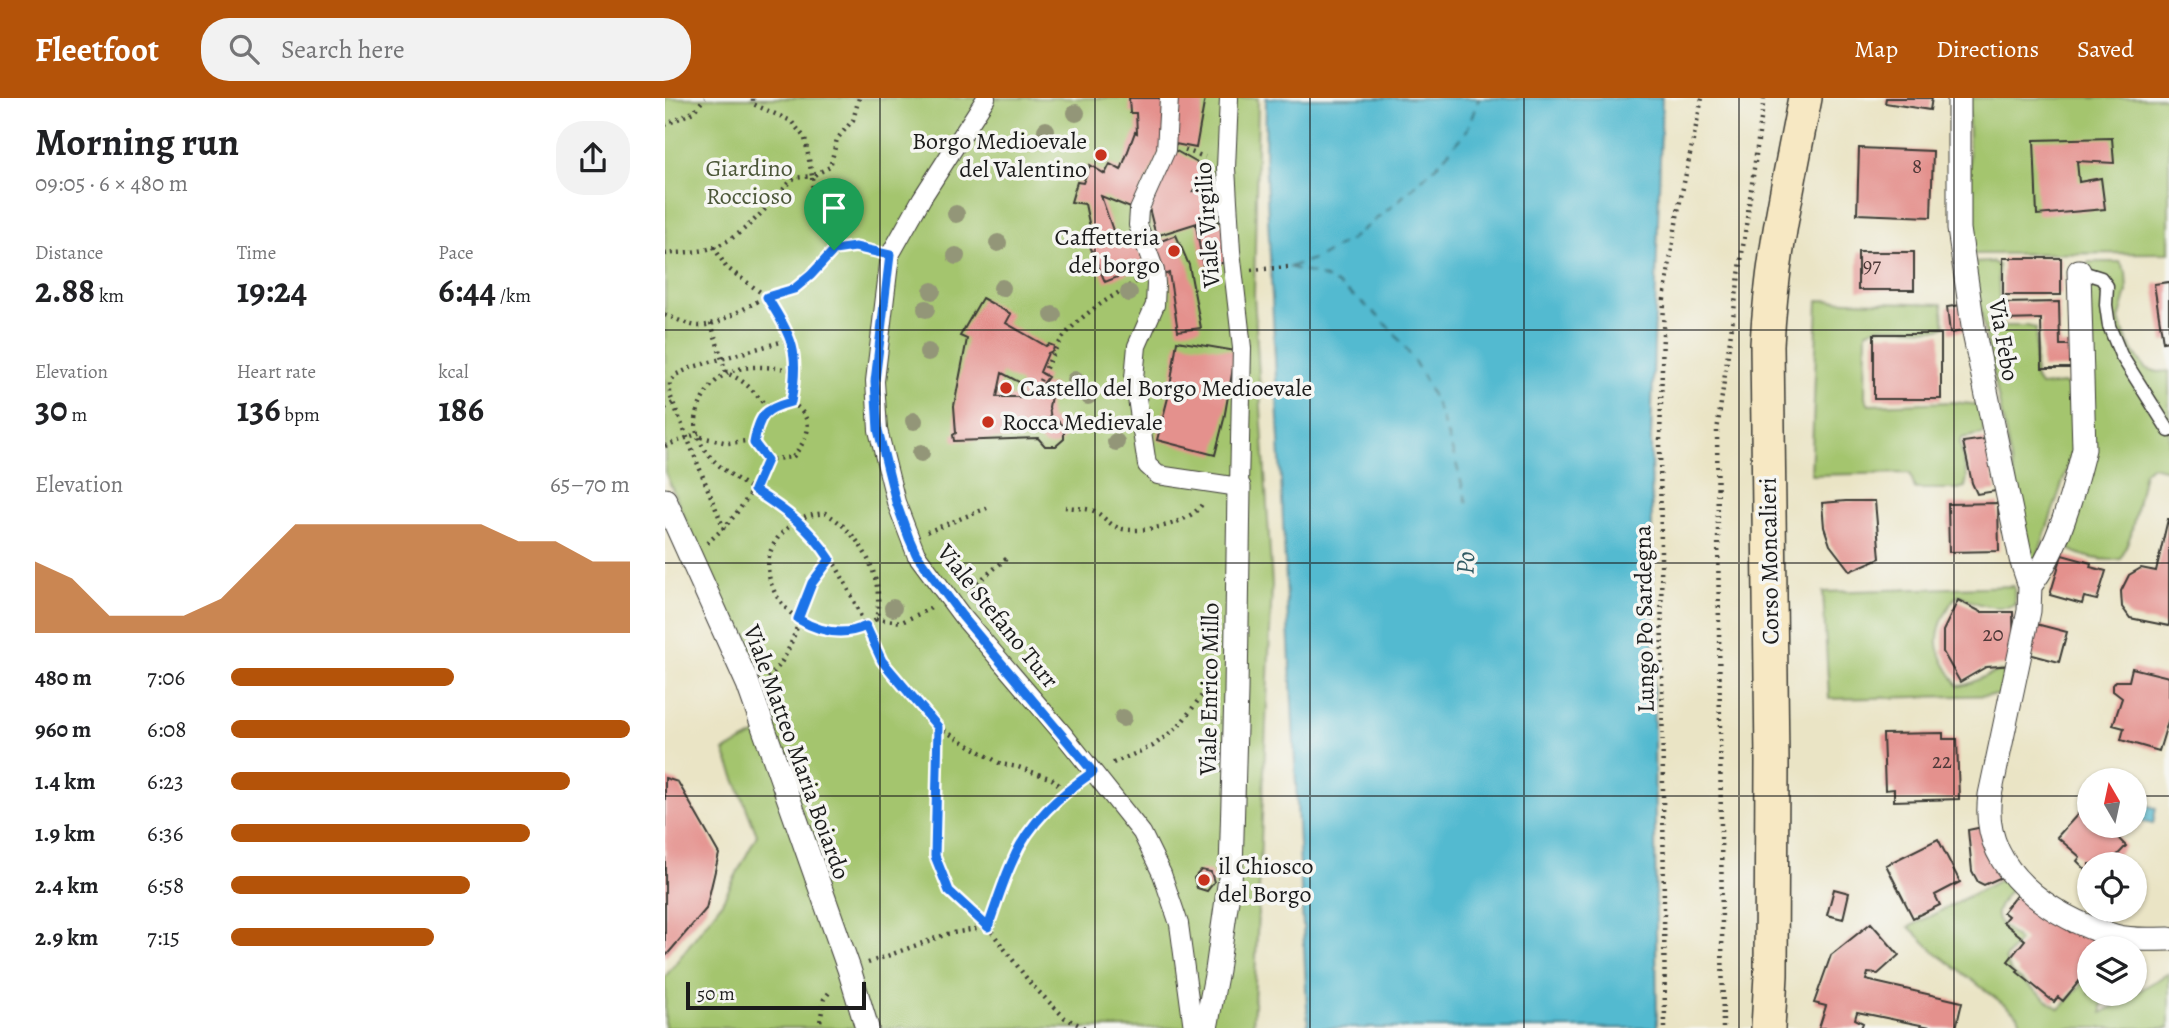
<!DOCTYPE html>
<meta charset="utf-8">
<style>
:root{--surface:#fff;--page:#f2f2f2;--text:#202124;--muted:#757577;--accent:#b45309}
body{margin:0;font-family:Alegreya,serif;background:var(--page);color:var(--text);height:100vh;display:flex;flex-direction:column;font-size:26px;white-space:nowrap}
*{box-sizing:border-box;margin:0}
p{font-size:23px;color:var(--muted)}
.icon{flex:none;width:38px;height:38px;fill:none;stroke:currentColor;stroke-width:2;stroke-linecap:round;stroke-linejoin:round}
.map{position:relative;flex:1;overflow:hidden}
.panel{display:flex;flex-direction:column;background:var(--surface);width:665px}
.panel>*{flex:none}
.needle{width:46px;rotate:351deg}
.tools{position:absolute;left:1412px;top:670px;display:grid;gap:14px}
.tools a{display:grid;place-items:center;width:70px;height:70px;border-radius:50%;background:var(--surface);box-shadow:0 2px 5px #0004;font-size:35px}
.scale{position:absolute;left:21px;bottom:18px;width:180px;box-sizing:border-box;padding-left:7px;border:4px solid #1c1c1c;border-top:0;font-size:19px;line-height:24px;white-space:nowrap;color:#1c1c1c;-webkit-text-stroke:5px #f6f6f2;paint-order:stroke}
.pin{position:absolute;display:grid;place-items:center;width:60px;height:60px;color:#fff;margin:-72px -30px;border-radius:50% 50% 50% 0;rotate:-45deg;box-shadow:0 0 7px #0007}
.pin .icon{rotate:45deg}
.round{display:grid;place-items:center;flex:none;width:74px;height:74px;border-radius:28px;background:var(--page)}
.headline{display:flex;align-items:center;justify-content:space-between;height:119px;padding:0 35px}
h1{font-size:38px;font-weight:600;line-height:52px}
.figures{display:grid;grid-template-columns:repeat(3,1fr);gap:10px;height:119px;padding:7px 35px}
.figures div{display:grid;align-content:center}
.figures b{font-size:35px;font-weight:600}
.figures small{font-size:19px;font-weight:400}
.figures p{font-size:19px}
.chart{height:196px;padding:14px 35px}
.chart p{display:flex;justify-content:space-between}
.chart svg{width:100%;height:126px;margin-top:7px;fill:var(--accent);opacity:.7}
ul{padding:0 35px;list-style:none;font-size:23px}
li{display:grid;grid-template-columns:112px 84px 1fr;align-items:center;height:52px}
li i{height:18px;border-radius:9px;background:var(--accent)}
header{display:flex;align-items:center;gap:42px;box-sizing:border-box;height:98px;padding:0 35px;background:var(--accent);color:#fff}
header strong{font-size:33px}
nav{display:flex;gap:38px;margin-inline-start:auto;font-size:24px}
.search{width:490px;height:63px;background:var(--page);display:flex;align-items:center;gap:18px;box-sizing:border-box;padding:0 24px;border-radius:28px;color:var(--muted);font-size:26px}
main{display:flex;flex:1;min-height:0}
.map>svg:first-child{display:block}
.green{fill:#a4c56e;stroke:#607045;stroke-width:2}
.water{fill:#52bad0;stroke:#376b76;stroke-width:2}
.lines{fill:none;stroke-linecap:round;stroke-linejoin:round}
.ferry{stroke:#325b64;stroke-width:2;stroke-dasharray:9 7;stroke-linecap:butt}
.building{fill:#e4918d;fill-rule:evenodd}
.service-casing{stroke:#3b3a35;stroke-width:15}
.pedestrian-casing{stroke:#3b3a35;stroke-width:20}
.minor-casing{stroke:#3b3a35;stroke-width:25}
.secondary-casing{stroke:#3b3a35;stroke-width:36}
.path{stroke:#3b3a35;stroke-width:4.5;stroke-dasharray:2 5;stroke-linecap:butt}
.service{stroke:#fff;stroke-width:12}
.pedestrian{stroke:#fff;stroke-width:18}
.minor{stroke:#fff;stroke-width:23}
.secondary{stroke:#f7e8c3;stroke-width:33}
.tree{fill:#939678}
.route-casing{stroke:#fff;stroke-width:14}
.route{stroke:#1a73e8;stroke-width:9}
.grid{fill:none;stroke:#1c1c1c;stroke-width:2;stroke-opacity:0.55}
.poi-dot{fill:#c8321e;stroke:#f6f6f2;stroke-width:2.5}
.labels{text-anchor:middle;stroke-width:7;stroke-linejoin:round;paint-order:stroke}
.number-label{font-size:21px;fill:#4e3938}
.poi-label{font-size:24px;fill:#1c1c1c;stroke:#f6f6f2;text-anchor:start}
.park-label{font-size:24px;fill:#4c5739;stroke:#f6f6f2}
.street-label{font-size:24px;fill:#1c1c1c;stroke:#f6f6f2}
.water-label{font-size:26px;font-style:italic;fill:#325b64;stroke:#f6f6f2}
</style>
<header>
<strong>Fleetfoot</strong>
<div class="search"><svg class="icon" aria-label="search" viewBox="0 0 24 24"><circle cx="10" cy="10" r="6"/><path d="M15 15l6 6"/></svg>Search here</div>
<nav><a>Map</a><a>Directions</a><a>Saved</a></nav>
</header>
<main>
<section class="panel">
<div class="headline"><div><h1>Morning run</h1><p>09:05 · 6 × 480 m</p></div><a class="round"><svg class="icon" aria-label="share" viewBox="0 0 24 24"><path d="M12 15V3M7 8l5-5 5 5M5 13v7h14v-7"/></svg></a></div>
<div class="figures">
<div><p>Distance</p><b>2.88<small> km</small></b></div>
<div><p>Time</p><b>19:24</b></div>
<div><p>Pace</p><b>6:44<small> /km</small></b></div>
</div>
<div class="figures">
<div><p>Elevation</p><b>30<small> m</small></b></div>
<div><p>Heart rate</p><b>136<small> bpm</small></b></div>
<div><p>kcal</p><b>186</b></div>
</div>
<div class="chart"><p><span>Elevation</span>65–70 m</p>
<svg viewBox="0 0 160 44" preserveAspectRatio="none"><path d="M0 44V19L10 25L20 38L30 38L40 38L50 32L60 19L70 6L80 6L90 6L100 6L110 6L120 6L130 12L140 12L150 19L160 19V44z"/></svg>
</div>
<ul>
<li><b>480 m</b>7:06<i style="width:56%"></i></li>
<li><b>960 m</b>6:08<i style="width:100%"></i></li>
<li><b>1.4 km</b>6:23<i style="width:85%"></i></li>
<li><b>1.9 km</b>6:36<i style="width:75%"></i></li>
<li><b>2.4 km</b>6:58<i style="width:60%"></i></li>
<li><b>2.9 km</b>7:15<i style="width:51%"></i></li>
</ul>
</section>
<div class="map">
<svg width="1504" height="930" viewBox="0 0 1504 930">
<rect width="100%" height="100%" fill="#f6f6f2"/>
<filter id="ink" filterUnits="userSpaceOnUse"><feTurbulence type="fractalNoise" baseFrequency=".0143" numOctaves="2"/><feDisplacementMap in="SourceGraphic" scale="14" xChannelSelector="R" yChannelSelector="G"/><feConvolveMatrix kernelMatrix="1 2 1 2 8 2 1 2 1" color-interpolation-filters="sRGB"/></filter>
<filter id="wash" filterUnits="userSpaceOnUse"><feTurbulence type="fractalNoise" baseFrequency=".00686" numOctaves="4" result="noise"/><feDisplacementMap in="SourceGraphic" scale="28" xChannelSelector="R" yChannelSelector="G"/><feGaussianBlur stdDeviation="1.57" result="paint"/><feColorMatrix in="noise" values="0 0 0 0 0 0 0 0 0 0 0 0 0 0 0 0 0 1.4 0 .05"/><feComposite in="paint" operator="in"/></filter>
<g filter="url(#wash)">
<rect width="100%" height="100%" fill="#eae4c5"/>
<path class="green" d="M 0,0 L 593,0 L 589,197 L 607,487 L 588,930 L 0,930 L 0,879 L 57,804 L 92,737 L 59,653 L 109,627 L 0,374 Z
M 1303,0 L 1504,0 L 1504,155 L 1310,156 L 1306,151 Z
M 1327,164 L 1333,167 L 1335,224 L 1338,228 L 1362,228 L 1371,230 L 1370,279 L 1375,288 L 1399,286 L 1409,289 L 1409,351 L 1372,459 L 1366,462 L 1306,165 Z
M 1424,164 L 1455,164 L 1461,174 L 1462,194 L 1454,222 L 1463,245 L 1480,270 L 1493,274 L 1504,273 L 1504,372 L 1486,368 L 1479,374 L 1466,436 L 1456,461 C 1438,464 1414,459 1400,448 L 1422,167 Z
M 1153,202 L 1277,206 L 1280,228 L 1274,231 L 1212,229 L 1201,234 L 1200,299 L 1204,307 L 1288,304 L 1315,307 L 1319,333 L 1317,336 L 1297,340 L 1295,344 L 1302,380 L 1300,389 L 1293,391 L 1250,391 L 1245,375 L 1146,377 Z
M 1349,488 L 1350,507 C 1330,513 1312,507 1295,497 C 1287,501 1285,507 1281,514 C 1264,548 1276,559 1293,588 C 1309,588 1320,574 1337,574 L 1342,579 L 1337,597 L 1164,601 L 1158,494 Z
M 1337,781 L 1341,781 L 1347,790 C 1323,821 1329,819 1354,843 L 1340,861 L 1346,874 L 1394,911 L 1399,907 L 1424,876 L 1424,896 L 1446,896 L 1437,907 L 1437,915 L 1504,875 L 1504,930 L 1358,930 L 1353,917 L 1269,853 L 1244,829 Z"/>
<path class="water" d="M 601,0 L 997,0 L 986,340 L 992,930 L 643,930 L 600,58 Z
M 1470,705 L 1491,710 L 1488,726 L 1470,722 Z"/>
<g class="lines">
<path class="ferry" d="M 624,169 C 636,173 649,175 660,180 C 674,186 688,198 700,207 C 762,257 783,332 802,406
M 625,169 L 654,159 L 686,141 L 731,105 L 773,66 L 802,32 L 814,0"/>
</g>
<g id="blocks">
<path class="building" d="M 464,0 L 500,0 L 500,44 L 468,111 L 436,98 L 452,144 L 468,137 L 481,168 L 440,184 L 422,141 L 427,139 L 420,106 L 406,104 L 412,84 L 418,85 L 425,67 L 440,76 L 445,66 L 456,72 L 470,34 L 472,35 L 471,15 L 465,15 Z
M 509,0 L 540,0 L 531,50 L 505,45 Z
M 1221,0 L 1267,0 L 1265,12 L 1220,5 Z
M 1447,40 L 1449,65 L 1412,63 L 1414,84 L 1436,80 L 1440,111 L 1372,117 L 1369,42 Z
M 506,50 L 543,71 L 528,93 L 543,91 L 548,120 L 491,138 L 482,102 Z
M 1194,50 L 1268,53 L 1266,119 L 1192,116 Z
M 558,123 L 564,164 L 538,168 L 531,127 Z
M 511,137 L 524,167 L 536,230 L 513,233 L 504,175 L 498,177 L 486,147 Z
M 1193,154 L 1249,154 L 1249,192 L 1193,192 Z
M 1338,160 L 1396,160 L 1396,197 L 1338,197 Z
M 1504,184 L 1504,243 L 1498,244 L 1489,186 Z
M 317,200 L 346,216 L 341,225 L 381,248 L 384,246 L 389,248 L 388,253 L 383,255 L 375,274 L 383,279 L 378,286 L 390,287 L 389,298 L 386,298 L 384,309 L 386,321 L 392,322 L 399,330 L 399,341 L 391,348 L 380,348 L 373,340 L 289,343 L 288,337 L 291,335 L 289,308 L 302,241 L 295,238 ZM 337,275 L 356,285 L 355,299 L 332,299 Z
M 1394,204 L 1395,247 L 1405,247 L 1406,270 L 1377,270 L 1376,221 L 1339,222 L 1338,205 Z
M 1296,207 L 1299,233 L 1285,235 L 1282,209 Z
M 1209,236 L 1276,236 L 1276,301 L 1209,301 Z
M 512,243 L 571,253 L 559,321 L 550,357 L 492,342 L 504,296 Z
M 1320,341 L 1331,393 L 1312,396 L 1307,385 L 1298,344 Z
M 1181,403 L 1210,403 L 1215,460 L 1185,473 L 1165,447 L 1159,429 L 1157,405 Z
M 1333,405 L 1334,453 L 1284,454 L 1283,406 Z
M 1503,421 L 1504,421 L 1504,528 L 1465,520 L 1457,509 L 1456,493 L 1464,477 L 1476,470 L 1491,473 Z
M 1397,457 L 1426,465 L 1425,469 L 1441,473 L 1432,502 L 1419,499 L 1417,506 L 1385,497 Z
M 1293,502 L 1316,514 L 1348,514 L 1349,567 L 1321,569 L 1295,584 L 1278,554 L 1278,533 Z
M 1371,526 L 1402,534 L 1394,564 L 1364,556 Z
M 1467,570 L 1504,579 L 1504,620 L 1494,653 L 1456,642 L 1459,630 L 1448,627 L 1457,600 L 1448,593 L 1448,587 L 1451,583 L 1464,583 Z
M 1278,635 L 1278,641 L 1292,641 L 1294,701 L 1229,703 L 1229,691 L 1220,692 L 1218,636 Z
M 0,680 L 13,684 L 54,756 L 41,811 L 0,859 Z
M 1423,705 L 1424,728 L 1449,728 L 1455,733 L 1451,738 L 1461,748 L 1444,766 L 1424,766 L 1424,775 L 1412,763 L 1415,759 L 1392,739 Z
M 1318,729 L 1339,778 L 1319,787 L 1313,784 L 1307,773 L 1303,732 Z
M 1273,741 L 1295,784 L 1270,797 L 1275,807 L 1248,820 L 1221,767 Z
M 536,772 L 546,774 L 549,784 L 542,793 L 532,790 L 529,780 Z
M 1169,791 L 1184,795 L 1178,821 L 1162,817 Z
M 1354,794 L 1405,834 L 1412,826 L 1442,850 L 1424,850 L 1424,868 L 1421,865 L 1416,871 L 1421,875 L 1398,903 L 1393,899 L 1389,904 L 1352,874 L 1354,872 L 1343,863 L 1360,842 L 1338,824 L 1343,818 L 1338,814 Z
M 1206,825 L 1234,857 L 1213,876 L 1203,875 L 1201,882 L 1297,904 L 1291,930 L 1270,930 L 1192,914 L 1190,921 L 1198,925 L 1196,930 L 1154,930 L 1161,908 L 1149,905 L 1166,857 Z"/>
</g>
</g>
<g filter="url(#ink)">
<use href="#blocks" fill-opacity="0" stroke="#3b3a35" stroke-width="2"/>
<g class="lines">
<defs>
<path id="service" d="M 1414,173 L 1436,180 L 1442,188 L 1441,207 L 1444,228 L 1456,257 L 1504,333"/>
<path id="pedestrian" d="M 321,0 L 257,100 L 225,157 L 210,283 L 213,332 L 231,404 L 251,456 L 297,518 L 398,636 L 477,735 L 497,776 L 514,826 L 528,930
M 504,0 L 501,52 L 474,112 L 473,127 L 490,173 L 491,186 L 490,207 L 472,248 L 469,280 L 482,367 L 493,377 L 574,389 L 577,250 L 566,153 L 561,70 L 564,0"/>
<path id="minor" d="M 1294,0 L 1294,131 L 1309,235 L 1356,461 L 1365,488 L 1364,513 L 1325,697 C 1314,772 1386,819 1450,838 C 1467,843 1486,841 1504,841
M 0,402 L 83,586 L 184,871 L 202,930
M 1365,488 C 1393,452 1408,395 1419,351 L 1414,173
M 541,930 L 552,872 L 566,773 L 571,594 L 574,389"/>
<path id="secondary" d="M 1103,930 L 1106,877 L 1107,663 L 1102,247 C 1106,164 1124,82 1140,0"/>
</defs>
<use href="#service" class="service-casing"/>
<use href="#pedestrian" class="pedestrian-casing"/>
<use href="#minor" class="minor-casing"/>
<use href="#secondary" class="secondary-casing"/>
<path class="path" d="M 0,27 L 28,14 L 40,0
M 520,52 L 540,59
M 49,149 L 61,169 L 102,199 L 120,227 L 126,241 L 132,272 L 126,304
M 169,152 L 150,129 L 147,78 L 165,69 L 172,41 L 188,22 L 194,0
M 0,156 C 15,154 35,155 49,149 C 82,137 105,104 129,80 L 147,78 L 140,40 L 126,23 L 88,6 L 88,0
M 586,172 L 624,169
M 0,217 C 10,220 26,229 36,228 C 59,225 79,209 100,200 C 110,195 122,195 131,189 C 165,167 158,141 207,153
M 46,225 L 61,275 C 81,282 91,296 104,312
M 132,272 C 97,269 63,261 41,295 C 1,358 90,387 127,417 C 136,424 146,434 153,443 C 182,477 195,521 215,560 C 226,580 257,610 273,629 L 270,758 L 284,793 L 323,829 L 366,886 L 400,920 L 420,930
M 375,283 C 381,270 387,256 395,244 C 414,216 444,201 472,183
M 126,304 C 151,322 145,337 128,359 L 102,362 L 89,345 C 94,318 99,311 126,304 Z
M 0,310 L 8,305
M 36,339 L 63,345 L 90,342
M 0,348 L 34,335
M 400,409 C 408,410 418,410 427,412 C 437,416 444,427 454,430 C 475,437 529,425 538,404
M 160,415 C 195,434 221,480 211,521 C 149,566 71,483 117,435 C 130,422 141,417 160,415 Z
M 59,431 L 5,297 L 5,285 L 10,277 L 28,269 L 126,241
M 262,434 L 322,410
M 42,445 C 70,422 88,395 102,362
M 304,495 L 306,490 L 341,461
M 211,521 L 237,524 L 266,510
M 103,580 C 128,558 133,519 146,489 C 150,479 158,470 165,461
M 273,629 L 336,666 L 353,669 L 387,681 L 401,693
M 448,665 L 488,648 L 514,628 L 541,592 L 551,593
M 203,865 L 282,836 L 323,829 C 345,770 359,724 413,685
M 105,930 L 116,930
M 154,930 L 159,901 L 166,892
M 1000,930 L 995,339 L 999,201 L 1013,113 L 1037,0
M 1058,930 L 1052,333 L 1099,0"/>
<use href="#service" class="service"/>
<use href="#pedestrian" class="pedestrian"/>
<use href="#minor" class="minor"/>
<use href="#secondary" class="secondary"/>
</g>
<g class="tree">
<circle cx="411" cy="15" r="9"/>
<circle cx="381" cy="32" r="9"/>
<circle cx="291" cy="116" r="9"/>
<circle cx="333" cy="145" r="9"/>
<circle cx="291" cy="158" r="9"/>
<circle cx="337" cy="190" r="9"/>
<circle cx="267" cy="193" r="9"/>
<circle cx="464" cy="195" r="9"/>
<circle cx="261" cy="211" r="9"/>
<circle cx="388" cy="217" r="9"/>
<circle cx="263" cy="254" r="9"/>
<circle cx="410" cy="282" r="9"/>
<circle cx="423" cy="298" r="9"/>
<circle cx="249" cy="323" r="9"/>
<circle cx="451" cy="344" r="9"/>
<circle cx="256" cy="355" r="9"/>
<circle cx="228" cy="510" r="9"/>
<circle cx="458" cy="620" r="9"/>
</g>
</g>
<g class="lines" filter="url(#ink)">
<defs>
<path id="route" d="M 190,149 L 225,157 L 210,283 L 213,332 L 231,404 L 244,440 L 251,456 L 297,518 L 428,674 C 395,697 364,724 348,762 C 338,783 331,807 323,829 L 284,793 L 270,758 L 273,629 L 217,563 L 201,528 C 178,539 155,534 133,521 L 147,485 L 165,461 C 145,430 120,412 89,392 L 102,362 L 89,345 C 94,317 99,311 126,304 C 135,254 128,241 102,199 L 129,191 L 146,177 L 169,152 Z"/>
</defs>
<use href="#route" class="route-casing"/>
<use href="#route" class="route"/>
</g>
<path class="grid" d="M 215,0 L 215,930M 430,0 L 430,930M 645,0 L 645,930M 859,0 L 859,930M 1074,0 L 1074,930M 1289,0 L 1289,930M 0,232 L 1504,232M 0,465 L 1504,465M 0,698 L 1424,698M 1470,698 L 1504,698"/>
<g class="poi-dot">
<circle cx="436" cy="57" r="7"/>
<circle cx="509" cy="153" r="7"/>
<circle cx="341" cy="290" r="7"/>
<circle cx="323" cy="324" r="7"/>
<circle cx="539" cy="782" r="7"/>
</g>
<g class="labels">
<g class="number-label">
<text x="1252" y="75">8</text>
<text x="1207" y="174">97</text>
<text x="1328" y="543">20</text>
<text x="1277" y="670">22</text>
</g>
<g class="poi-label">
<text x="422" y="51" text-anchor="end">Borgo Medioevale<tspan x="422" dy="28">del Valentino</tspan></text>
<text x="495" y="147" text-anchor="end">Caffetteria<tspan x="495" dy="28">del borgo</tspan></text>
<text x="355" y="298">Castello del Borgo Medioevale</text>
<text x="337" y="332">Rocca Medievale</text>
<text x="553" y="776">il Chiosco<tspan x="553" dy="28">del Borgo</tspan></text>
</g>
<g class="park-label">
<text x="84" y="78">Giardino<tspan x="84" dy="28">Roccioso</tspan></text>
</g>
<g class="street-label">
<text transform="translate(542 127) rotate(-94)" y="8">Viale Virgilio</text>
<text transform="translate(1339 242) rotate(80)" y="8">Via Febo</text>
<text transform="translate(1104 463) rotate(-91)" y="8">Corso Moncalieri</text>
<text transform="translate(333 518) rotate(51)" y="8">Viale Stefano Turr</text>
<text transform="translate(979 521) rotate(-91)" y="8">Lungo Po Sardegna</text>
<text transform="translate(544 591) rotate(-89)" y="8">Viale Enrico Millo</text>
<text transform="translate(132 654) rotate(70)" y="8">Viale Matteo Maria Boiardo</text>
</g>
<g class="water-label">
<text transform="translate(800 465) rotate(-88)" y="9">Po</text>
</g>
</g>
</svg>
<div class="tools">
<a><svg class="needle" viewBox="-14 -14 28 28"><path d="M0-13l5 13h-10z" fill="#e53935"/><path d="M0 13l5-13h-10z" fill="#757577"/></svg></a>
<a><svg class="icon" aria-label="locate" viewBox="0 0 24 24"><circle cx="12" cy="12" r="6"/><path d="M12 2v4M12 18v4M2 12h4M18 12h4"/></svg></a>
<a><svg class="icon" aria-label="layers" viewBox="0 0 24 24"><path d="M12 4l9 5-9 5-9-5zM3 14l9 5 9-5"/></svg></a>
</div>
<div class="scale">50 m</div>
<div class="pin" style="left:169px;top:152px;background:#1e9e55"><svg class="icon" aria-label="arrive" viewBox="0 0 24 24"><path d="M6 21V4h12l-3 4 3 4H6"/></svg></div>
</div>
</main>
